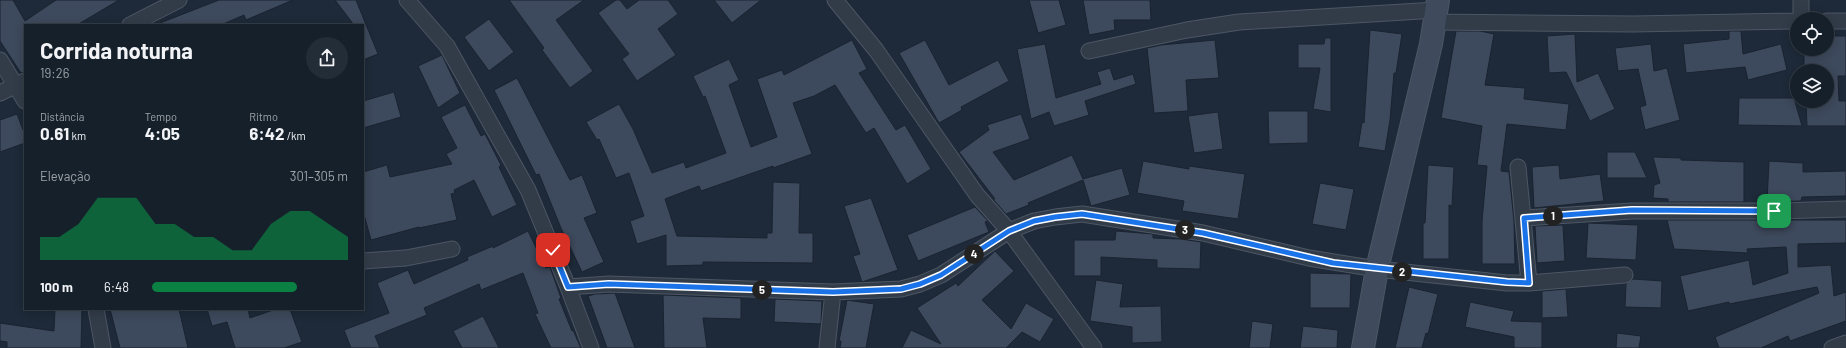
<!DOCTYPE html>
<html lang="pt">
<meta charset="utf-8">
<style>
:root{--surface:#16202b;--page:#232d37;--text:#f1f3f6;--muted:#9ea3a9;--line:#353e47;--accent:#0b8043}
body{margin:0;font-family:Barlow,sans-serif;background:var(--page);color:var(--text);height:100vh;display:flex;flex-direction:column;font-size:15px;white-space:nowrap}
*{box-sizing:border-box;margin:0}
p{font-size:13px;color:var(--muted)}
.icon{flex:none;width:22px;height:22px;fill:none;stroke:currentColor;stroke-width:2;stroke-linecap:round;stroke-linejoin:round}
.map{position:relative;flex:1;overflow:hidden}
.drawer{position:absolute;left:24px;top:24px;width:340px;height:286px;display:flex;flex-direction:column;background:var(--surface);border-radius:0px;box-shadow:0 2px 10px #0003,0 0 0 1px var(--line)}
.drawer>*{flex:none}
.buttons{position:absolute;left:1790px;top:12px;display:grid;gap:8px}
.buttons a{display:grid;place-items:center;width:44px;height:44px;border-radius:50%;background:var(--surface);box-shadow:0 2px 10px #0003,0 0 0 1px var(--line);font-size:20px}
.pin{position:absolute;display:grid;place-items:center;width:34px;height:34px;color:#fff;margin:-17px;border-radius:8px;box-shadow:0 2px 6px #0006}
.km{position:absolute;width:20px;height:20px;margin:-10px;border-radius:50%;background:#222;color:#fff;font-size:11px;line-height:20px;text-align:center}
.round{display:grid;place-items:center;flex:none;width:42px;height:42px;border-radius:21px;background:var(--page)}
.head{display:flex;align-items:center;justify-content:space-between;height:68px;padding:0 16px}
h1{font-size:22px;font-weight:700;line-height:30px}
.figures{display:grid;grid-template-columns:repeat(3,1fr);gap:6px;height:68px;padding:4px 16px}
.figures div{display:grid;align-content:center}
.figures b{font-size:17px;font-weight:700}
.figures small{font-size:11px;font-weight:400}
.figures p{font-size:11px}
.chart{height:112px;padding:8px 16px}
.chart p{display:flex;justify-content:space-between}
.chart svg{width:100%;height:72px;margin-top:4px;fill:var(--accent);opacity:.7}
ul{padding:0 16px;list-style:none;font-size:13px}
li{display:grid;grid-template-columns:64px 48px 1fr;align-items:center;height:30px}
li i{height:10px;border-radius:5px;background:var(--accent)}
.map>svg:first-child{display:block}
.building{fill:#3d495c;stroke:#1a2330}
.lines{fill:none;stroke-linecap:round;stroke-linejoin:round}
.street-casing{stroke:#4d5664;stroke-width:17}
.secondary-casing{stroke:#4d5664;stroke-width:24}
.street{stroke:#323c49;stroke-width:15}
.secondary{stroke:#404a5d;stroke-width:22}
.route-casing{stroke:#fff;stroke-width:8}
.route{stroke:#1a73e8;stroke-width:5}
</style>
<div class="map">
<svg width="1846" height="348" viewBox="0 0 1846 348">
<rect width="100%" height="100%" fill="#1e2a39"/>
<path class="building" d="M 0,0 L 13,0 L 25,21 L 56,0 L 119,0 L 77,25 L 25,25 L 25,72 L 21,73 L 0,41 Z
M 219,0 L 293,0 L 246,20 L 244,15 L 221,25 L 160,25 L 160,23 Z
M 335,0 L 356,0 L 378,54 L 363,60 L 363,25 L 354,25 Z
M 509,0 L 584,0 L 556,20 L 593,71 L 570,88 L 542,50 L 544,48 Z
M 616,0 L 620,0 L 627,9 L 639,0 L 668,0 L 678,14 L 658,29 L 676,55 L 637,81 L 622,59 L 629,54 L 598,13 Z
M 714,0 L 761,0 L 732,23 Z
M 1029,0 L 1059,0 L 1066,25 L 1038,33 Z
M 1083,0 L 1150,0 L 1151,20 L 1114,20 L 1115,30 L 1089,35 Z
M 489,19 L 514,52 L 489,71 L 464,37 Z
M 1370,30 L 1402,34 L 1396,73 L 1394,73 L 1390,120 L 1385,151 L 1358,147 L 1362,122 L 1364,123 Z
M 1456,31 L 1480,31 L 1494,34 L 1485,85 L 1525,88 L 1524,99 L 1569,104 L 1566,130 L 1507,124 L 1501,171 L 1509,172 L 1514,221 L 1515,264 L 1482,264 L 1482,221 L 1487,166 L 1477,165 L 1482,126 L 1441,118 Z
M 1729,31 L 1741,31 L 1743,54 L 1781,44 L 1787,70 L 1748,80 L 1745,67 L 1686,73 L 1683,44 L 1729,39 Z
M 1575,34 L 1577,82 L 1598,73 L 1615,109 L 1590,121 L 1566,72 L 1549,73 L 1547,36 Z
M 1827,36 L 1846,36 L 1846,76 L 1838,76 L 1839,101 L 1846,101 L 1846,126 L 1807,126 L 1806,101 L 1827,101 L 1827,71 L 1804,71 L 1804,49 L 1827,49 Z
M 1325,38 L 1331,38 L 1331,112 L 1313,109 L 1320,68 L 1298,68 L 1298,44 L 1324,44 Z
M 852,40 L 867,69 L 859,73 L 896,130 L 905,125 L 931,169 L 907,184 L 874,128 L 866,133 L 835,85 L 814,96 L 793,103 L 812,154 L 773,168 L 773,166 L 701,191 L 699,186 L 665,199 L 677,236 L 767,238 L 767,233 L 772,233 L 773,182 L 800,183 L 799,233 L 813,233 L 813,263 L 703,262 L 703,265 L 666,266 L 666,235 L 637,244 L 630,221 L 644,216 L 629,173 L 616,178 L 599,139 L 597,140 L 586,122 L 619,104 L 633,129 L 652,173 L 684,162 L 686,168 L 726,153 L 705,96 L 703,97 L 693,76 L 729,59 L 739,80 L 729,85 L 751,147 L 777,137 L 757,79 L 782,70 L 784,75 Z
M 925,40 L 949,85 L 998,60 L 1009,81 L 961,107 L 962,110 L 939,123 L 899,53 Z
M 1215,40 L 1219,78 L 1186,80 L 1188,111 L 1154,113 L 1147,48 L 1161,45 Z
M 1045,44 L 1056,98 L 1101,84 L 1097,72 L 1110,68 L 1114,80 L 1133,74 L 1136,84 L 1085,101 L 1089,115 L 1054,126 L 1049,112 L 1031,119 L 1017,49 Z
M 1651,44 L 1654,71 L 1667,68 L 1680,120 L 1645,130 L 1640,107 L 1646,105 L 1638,69 L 1618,71 L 1615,48 Z
M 442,55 L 460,93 L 438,108 L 418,66 Z
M 517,78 L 570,180 L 582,175 L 597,213 L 584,218 L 604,262 L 582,272 L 561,228 L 539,174 L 536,175 L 494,90 Z
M 394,92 L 401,117 L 363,128 L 363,101 Z
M 1739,98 L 1794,98 L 1802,126 L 1738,125 Z
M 465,105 L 481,136 L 485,134 L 501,165 L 499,167 L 517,205 L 492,217 L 474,180 L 454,190 L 455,193 L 451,194 L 457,220 L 419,228 L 419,227 L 371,240 L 363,211 L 363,172 L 387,165 L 390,177 L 452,164 L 446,154 L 457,148 L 441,117 Z
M 1268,111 L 1308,111 L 1308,143 L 1269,144 Z
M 1218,112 L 1223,149 L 1194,153 L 1188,116 Z
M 17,114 L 25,135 L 25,143 L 0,152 L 0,120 Z
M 1021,114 L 1030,139 L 993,152 L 1014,180 L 1072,155 L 1083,179 L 1122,168 L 1130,195 L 1091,206 L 1083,180 L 1028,203 L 1029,205 L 1006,214 L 993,199 L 995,199 L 959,152 L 989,130 L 987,125 Z
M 1607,152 L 1635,152 L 1647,178 L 1607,178 Z
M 1653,157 L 1681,158 L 1681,160 L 1744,162 L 1744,202 L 1668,202 L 1668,199 L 1653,198 L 1654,185 L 1660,183 Z
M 1143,161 L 1189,169 L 1189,166 L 1245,174 L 1238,219 L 1182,211 L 1184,201 L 1137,193 Z
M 1769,161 L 1803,163 L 1803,172 L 1846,171 L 1846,196 L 1802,197 L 1801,201 L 1767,202 Z
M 1428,165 L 1454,167 L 1452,206 L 1449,205 L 1449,259 L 1423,259 L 1423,223 L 1425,223 Z
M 1559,165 L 1560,179 L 1600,174 L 1604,201 L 1534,208 L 1532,167 Z
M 1320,183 L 1354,189 L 1346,230 L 1312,224 Z
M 871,198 L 898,270 L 862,282 L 853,256 L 860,254 L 844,206 Z
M 975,207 L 988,221 L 985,222 L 989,232 L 918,261 L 907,235 Z
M 1667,220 L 1846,220 L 1846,243 L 1798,244 L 1798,267 L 1831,265 L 1834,296 L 1846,292 L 1846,321 L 1790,341 L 1788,336 L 1761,348 L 1719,348 L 1715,337 L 1819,293 L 1817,287 L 1729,304 L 1729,302 L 1688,311 L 1680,276 L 1749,260 L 1753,285 L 1788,273 L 1786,247 L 1747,249 L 1748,253 L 1674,249 Z
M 1588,223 L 1638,225 L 1636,260 L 1586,258 Z
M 1563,225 L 1565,261 L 1537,263 L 1535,226 Z
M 528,231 L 546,268 L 550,267 L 561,298 L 559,299 L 572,331 L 573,330 L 581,348 L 551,348 L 535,314 L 538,313 L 523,273 L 481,290 L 479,284 L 424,308 L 427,315 L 375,336 L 380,348 L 351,348 L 344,330 L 389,313 L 377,283 L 408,270 L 414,284 L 468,260 L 467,257 L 493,246 L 493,248 Z
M 1116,231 L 1153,234 L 1153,238 L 1181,239 L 1201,242 L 1200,269 L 1157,268 L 1157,260 L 1101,257 L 1101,276 L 1074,276 L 1074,240 L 1115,240 Z
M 995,251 L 1014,271 L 982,300 L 1011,329 L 1026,303 L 1054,319 L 1040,342 L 1022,332 L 1006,348 L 902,348 L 911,330 L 941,344 L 917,308 L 956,283 L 958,286 Z
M 1310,273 L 1351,274 L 1350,308 L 1310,308 Z
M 1633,279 L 1662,281 L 1661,308 L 1625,307 L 1626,284 Z
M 1096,280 L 1123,284 L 1120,307 L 1161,306 L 1162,342 L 1132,343 L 1132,327 L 1090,321 Z
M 1409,287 L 1438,294 L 1428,334 L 1426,333 L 1422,348 L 1395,348 Z
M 1566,289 L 1568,317 L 1542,318 L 1542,291 Z
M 615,293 L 635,348 L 607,348 L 588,296 L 595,294 Z
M 663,295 L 741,298 L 741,319 L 703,318 L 707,348 L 664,348 Z
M 775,299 L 822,301 L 821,324 L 774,322 Z
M 847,300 L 874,304 L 866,348 L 840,348 L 841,341 L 839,341 Z
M 1470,302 L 1514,311 L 1511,321 L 1542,322 L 1542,348 L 1514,348 L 1514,337 L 1465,327 Z
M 55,309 L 82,309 L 81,348 L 7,348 L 7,342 L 0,341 L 0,323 L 54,331 Z
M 110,309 L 179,309 L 188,348 L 120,348 Z
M 207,309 L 248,309 L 250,318 L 276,309 L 290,309 L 302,342 L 284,348 L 235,348 L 227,322 L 212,326 Z
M 483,316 L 499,348 L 462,348 L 453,331 Z
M 1252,321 L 1273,324 L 1270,348 L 1249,348 Z
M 1303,326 L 1338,330 L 1337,348 L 1300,348 Z
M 1617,333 L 1641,336 L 1639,348 L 1616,348 Z"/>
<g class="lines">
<defs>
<path id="street" d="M 407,0 L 447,46 L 528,190 L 568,287 L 591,348
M 835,0 L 876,50 L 977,195 L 1009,231 L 1094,348
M 1801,0 L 1801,19
M 1827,21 L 1846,21
M 1435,22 L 1633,24 L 1797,21
M 130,25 L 179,0
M 1089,51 L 1187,30 L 1239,22 L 1437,10
M 0,60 L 25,101
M 0,93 L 25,81
M 1518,167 L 1529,283
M 1524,218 L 1632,211 L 1774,211 L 1846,209
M 363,261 L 406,258 L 452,249
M 568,287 L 609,284 L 833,292 L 901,289 L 920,284 L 941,275 L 1009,231 L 1034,221 L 1055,217 L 1082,214 L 1203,233 L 1309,258 L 1377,269 L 1507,283 L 1529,283 L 1625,275
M 96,309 L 103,348
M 827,348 L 833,292
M 1832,348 L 1846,343"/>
<path id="secondary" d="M 1363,348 L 1377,269 L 1431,44 L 1438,0"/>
</defs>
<use href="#street" class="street-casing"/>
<use href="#secondary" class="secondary-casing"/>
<use href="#street" class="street"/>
<use href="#secondary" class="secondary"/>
</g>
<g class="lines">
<defs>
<path id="route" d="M 553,250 L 568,287 L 609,284 L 833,292 L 901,289 L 920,284 L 941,275 L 1009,231 L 1034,221 L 1055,217 L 1082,214 L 1203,233 L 1333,263 L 1507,282 L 1529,283 L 1524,218 L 1632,210 L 1774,211"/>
</defs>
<use href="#route" class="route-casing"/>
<use href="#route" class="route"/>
</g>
</svg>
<div class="buttons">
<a><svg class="icon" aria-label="locate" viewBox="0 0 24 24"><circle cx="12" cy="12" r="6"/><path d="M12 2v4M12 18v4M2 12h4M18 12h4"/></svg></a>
<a><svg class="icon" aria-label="layers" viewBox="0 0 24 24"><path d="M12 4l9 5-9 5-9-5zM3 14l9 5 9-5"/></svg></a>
</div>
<div class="pin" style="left:1774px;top:211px;background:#1e9e55"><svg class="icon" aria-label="arrive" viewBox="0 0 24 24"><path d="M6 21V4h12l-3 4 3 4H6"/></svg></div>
<div class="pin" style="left:553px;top:250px;background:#d93025"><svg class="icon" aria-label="check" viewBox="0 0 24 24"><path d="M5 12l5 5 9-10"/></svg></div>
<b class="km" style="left:1553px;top:216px">1</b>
<b class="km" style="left:1402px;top:272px">2</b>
<b class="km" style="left:1185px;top:230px">3</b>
<b class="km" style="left:974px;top:254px">4</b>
<b class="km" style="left:762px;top:290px">5</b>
<section class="drawer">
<div class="head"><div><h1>Corrida noturna</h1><p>19:26</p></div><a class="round"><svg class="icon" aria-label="share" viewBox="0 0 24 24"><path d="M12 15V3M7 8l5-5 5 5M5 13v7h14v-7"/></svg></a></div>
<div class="figures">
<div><p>Distância</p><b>0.61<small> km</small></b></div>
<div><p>Tempo</p><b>4:05</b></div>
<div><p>Ritmo</p><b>6:42<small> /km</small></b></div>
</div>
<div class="chart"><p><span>Elevação</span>301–305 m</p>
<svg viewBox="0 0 160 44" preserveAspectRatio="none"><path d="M0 44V30L10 30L20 22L30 6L40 6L50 6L60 22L70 22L80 30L90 30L100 38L110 38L120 22L130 14L140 14L150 22L160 30V44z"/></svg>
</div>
<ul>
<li><b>100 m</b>6:48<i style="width:74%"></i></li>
</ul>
</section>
</div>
